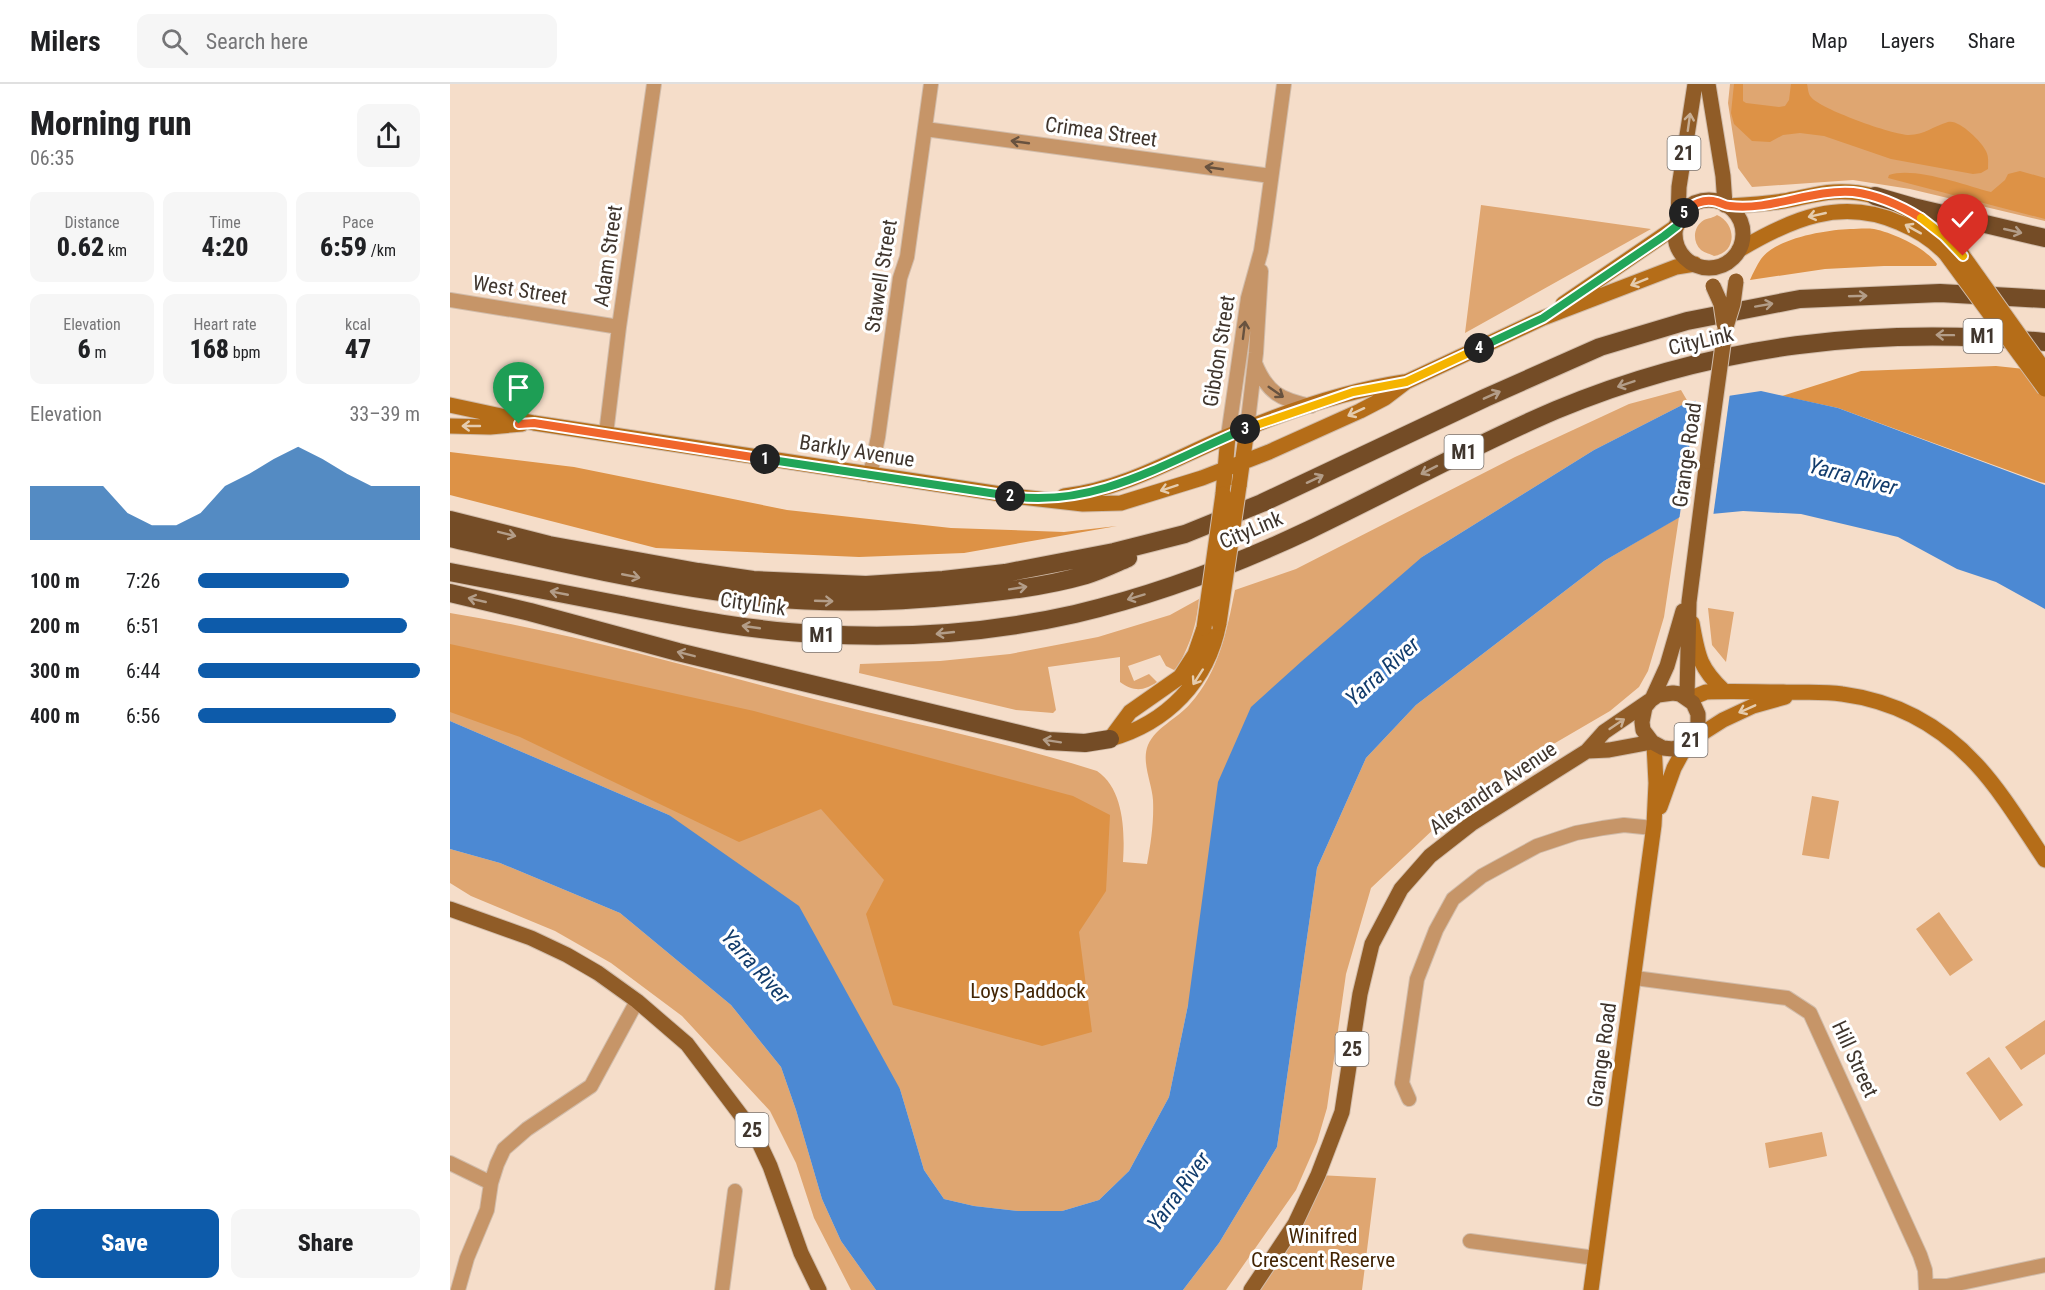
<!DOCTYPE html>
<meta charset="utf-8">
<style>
:root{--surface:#fff;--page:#f6f6f6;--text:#202124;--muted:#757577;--line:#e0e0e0;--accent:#0d5baa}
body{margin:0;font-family:"Roboto Condensed",sans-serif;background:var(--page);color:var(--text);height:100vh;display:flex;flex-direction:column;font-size:22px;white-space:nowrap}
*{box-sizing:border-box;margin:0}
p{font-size:20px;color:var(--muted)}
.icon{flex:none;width:33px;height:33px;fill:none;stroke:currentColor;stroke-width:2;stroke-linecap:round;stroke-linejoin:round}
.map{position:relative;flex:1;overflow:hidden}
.drawer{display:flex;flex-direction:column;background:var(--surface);width:450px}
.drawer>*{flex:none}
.pin{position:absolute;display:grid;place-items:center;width:51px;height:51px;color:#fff;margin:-62px -26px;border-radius:50% 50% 50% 0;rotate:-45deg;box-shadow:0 0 6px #0007}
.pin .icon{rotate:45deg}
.km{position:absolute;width:30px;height:30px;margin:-15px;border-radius:50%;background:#222;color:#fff;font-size:16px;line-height:30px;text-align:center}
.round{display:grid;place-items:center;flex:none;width:63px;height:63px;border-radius:12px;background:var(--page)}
.overview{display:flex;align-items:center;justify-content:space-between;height:102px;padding:0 30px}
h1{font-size:33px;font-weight:800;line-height:45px}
.stats{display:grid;grid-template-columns:repeat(3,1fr);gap:9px;height:102px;padding:6px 30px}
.stats div{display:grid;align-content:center;border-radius:12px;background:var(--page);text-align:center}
.stats b{font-size:26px;font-weight:800}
.stats small{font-size:16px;font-weight:400}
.stats p{font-size:16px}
.chart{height:168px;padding:12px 30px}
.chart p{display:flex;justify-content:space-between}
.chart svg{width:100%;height:108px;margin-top:6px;fill:var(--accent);opacity:.7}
.cta{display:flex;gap:12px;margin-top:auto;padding:12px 30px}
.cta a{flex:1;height:69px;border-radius:12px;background:var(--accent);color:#fff;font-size:24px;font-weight:800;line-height:69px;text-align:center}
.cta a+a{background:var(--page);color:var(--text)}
ul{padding:0 30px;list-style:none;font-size:20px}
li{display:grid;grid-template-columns:96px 72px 1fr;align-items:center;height:45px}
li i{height:15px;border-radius:8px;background:var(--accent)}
header{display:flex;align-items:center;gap:36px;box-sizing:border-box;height:84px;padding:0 30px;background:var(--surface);border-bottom:2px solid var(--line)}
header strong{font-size:28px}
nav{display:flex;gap:33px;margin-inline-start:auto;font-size:21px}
.search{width:420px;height:54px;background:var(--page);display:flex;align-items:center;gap:15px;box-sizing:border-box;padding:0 21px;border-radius:12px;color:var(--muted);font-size:22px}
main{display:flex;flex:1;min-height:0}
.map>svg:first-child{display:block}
.green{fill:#dfa671}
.forest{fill:#dd9246}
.water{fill:#4c89d3}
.pier{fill:#f5ddc9}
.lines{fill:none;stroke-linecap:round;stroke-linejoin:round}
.street-casing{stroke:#d1bcaa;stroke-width:16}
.secondary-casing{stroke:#d1bcaa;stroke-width:17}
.primary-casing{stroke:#d1bcaa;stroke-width:17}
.highway-casing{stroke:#d1bcaa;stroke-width:20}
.street{stroke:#c69568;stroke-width:14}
.secondary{stroke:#b56d18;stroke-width:15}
.primary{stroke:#905c27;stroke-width:15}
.highway{stroke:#744c26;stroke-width:18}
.secondary-bridge-casing{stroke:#d1bcaa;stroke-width:17;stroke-linecap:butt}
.primary-bridge-casing{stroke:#d1bcaa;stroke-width:17;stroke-linecap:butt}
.secondary-bridge{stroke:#b56d18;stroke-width:15}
.primary-bridge{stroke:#905c27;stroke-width:15}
.oneway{stroke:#c8ae93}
.oneway2{stroke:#68523f}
.oneway3{stroke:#e5ccae}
.oneway4{stroke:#b39d88}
.split-1-casing{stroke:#fff;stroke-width:12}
.split-2-casing{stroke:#fff;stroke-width:12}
.split-3-casing{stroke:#fff;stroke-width:12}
.split-4-casing{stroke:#fff;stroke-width:12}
.split-5-casing{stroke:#fff;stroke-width:12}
.split-6-casing{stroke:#fff;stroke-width:12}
.split-7-casing{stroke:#fff;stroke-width:12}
.split-1{stroke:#f0652b;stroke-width:8}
.split-2{stroke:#22a559;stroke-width:8}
.split-3{stroke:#22a559;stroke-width:8}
.split-4{stroke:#f5b400;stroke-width:8}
.split-5{stroke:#22a559;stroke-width:8}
.split-6{stroke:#f0652b;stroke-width:8}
.split-7{stroke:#f5b400;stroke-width:8}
.labels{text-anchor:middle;stroke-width:6;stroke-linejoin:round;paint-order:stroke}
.shield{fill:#fff;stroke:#79726d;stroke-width:1.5}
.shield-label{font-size:20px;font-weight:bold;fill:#40362e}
.street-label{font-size:21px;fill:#40362e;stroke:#fff}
.park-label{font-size:21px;fill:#432504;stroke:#fff}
.water-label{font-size:22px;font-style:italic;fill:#123c6c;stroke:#fff}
</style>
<header>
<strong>Milers</strong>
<div class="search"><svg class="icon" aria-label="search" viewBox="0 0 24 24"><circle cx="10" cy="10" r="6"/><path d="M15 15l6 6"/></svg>Search here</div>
<nav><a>Map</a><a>Layers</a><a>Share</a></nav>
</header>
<main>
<section class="drawer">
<div class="overview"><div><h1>Morning run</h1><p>06:35</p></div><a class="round"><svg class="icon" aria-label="share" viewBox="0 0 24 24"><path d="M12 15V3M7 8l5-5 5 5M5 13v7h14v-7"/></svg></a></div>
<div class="stats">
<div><p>Distance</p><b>0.62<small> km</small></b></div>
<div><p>Time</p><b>4:20</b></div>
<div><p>Pace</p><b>6:59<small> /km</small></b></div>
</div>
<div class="stats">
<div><p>Elevation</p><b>6<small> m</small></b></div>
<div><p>Heart rate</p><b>168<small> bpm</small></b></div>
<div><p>kcal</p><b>47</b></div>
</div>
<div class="chart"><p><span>Elevation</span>33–39 m</p>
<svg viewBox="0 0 160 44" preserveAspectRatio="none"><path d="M0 44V22L10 22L20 22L30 22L40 33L50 38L60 38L70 33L80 22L90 17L100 11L110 6L120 11L130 17L140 22L150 22L160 22V44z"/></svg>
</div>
<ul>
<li><b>100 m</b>7:26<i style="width:68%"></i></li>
<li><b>200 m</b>6:51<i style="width:94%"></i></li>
<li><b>300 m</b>6:44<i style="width:100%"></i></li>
<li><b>400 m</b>6:56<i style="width:89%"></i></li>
</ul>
<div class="cta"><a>Save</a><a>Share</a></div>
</section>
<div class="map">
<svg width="1595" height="1206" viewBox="0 0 1595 1206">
<rect width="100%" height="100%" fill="#f5ddc9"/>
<path class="green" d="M 1280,0 L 1595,0 L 1595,137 L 1460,105 L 1403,96 L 1302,103 L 1288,84 L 1278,19 Z
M 1031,121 L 1201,145 L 1015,249 Z
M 1267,131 C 1287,140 1287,169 1264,172 C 1261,170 1255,169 1251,166 C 1242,157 1243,143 1254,136 C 1259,134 1263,134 1267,131 Z
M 1231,306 L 1238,318 L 1144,366 L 972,473 L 738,921 L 719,1013 L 679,1087 L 649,1116 L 612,1127 L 568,1127 L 524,1122 L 494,1115 L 474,1086 L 450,1005 L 219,731 L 0,637 L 0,529 C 123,549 243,584 364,615 C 458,639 554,657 647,687 C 674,705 675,748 673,778 L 697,780 C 701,759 704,737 703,716 C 702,699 691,678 698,661 C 706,643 727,635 740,620 C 769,588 777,546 785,506 L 846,485 L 1065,373 L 1179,320 Z
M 1229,433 L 1214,533 L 1198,587 L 1189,603 L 1160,627 L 1100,662 L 1004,726 L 921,804 L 896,890 L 877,1024 L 867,1058 L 846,1106 L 776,1206 L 733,1206 L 769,1159 L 827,1063 L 867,784 L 916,674 L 966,621 L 1154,477 Z
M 749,515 C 746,544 741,557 728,583 L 724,586 L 716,582 L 710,571 L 678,582 L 684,597 L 699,590 L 707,598 C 694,607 684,608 670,598 L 670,573 L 598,583 L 606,626 L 603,629 L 566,626 L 409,589 L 410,580 L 490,577 L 560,570 L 648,553 L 720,531 Z
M 1258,524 L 1284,528 L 1276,578 L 1262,561 Z
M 1362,712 L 1389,717 L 1379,775 L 1352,771 Z
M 0,765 L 50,779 L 170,829 L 281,921 L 331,983 L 346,1026 L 372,1115 L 391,1157 L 426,1206 L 401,1206 L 364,1134 L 346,1079 L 320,1027 L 232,932 L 161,879 L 105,847 L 21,812 L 0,799 Z
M 1489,828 L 1523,876 L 1500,892 L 1466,845 Z
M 1595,936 L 1595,970 L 1571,986 L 1555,963 Z
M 1539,973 L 1573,1021 L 1550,1037 L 1516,989 Z
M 1372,1048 L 1377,1072 L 1319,1084 L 1315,1059 Z
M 868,1091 L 926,1094 L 912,1206 L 799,1206 Z"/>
<path class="forest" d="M 1284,0 L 1293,0 L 1293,17 L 1296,19 L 1329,23 L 1335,22 L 1339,16 L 1341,0 L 1357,0 C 1358,4 1358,10 1361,13 C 1370,25 1443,51 1459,51 C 1474,51 1484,42 1498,38 C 1509,35 1531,57 1536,67 C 1539,73 1538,78 1538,85 L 1531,89 L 1523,90 L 1441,75 L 1374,52 L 1350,49 L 1333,51 L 1320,58 L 1302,57 L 1284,40 L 1281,29 Z
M 1570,87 L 1595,94 L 1595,135 L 1438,94 L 1439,91 C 1463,82 1515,101 1541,108 L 1555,96 L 1558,90 Z
M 1400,145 C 1407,145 1416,144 1424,145 C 1444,149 1476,164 1487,180 L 1486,182 L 1434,182 L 1375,185 L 1300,196 C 1303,189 1307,181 1311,175 C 1326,154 1376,146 1400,145 Z
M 1546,282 L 1595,287 L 1595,399 L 1590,398 L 1388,324 L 1332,312 L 1411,287 Z
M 0,368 L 124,383 L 337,426 L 501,444 L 614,448 L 667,442 L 514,469 L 409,473 L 206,464 L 0,411 Z
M 0,560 L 304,627 L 623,712 L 660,731 L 656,807 L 629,848 L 642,948 L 592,962 L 443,921 L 416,830 L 434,796 L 371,725 L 289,758 L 70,653 L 0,628 Z"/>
<path class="water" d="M 1311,307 L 1388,324 L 1595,401 L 1595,525 L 1546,498 L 1507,485 L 1448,453 L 1351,430 L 1293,427 L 1230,433 L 1154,477 L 966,621 L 916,674 L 867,784 L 827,1063 L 769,1159 L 733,1206 L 426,1206 L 391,1157 L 372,1115 L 346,1026 L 331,983 L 281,921 L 170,829 L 50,779 L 0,765 L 0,637 L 219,731 L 349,822 L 450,1005 L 474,1086 L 494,1115 L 524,1122 L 568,1127 L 612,1127 L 649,1116 L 679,1087 L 719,1013 L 738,921 L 768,698 L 801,623 L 852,577 L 972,473 L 1144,366 L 1238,318 Z"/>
<path class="pier" d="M 1280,309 L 1263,433 L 1229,437 L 1246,314 Z"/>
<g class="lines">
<defs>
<path id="street" d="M 475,45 L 821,92
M 0,216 L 169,243
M 805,279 C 817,309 831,316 861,322
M 797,345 L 806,269 L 811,187
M 156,350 L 169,243 L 204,0
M 778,352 L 798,214 L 811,167 L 815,140 L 834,0
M 420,391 L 428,353 L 450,194 L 457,173 L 481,0
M 1185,894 L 1337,914 L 1360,929 L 1470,1171 L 1475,1186 L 1476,1206
M 959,1015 L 952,999 L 967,895 L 986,846 L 1003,815 L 1032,792 L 1087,762 L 1126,749 L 1153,744 L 1174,741 L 1203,744
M 0,1079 L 41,1099
M 1020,1157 L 1145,1174
M 1477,1202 L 1497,1202 L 1595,1181
M 8,1206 L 17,1174 L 37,1126 L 41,1099 L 47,1080 L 54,1065 L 77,1045 L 141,1002 L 187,917
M 272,1206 L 285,1107"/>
<path id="secondary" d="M 1278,122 C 1297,121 1315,120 1334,117 C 1351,114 1367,109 1384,108 C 1434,105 1483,134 1513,172
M 1289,166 C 1341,135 1391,113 1450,139 C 1467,146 1483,156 1496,170
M 1113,220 L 1227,142
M 0,321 L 84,339 L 571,413 L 633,420 L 671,419 L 752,394 L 819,368 L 910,327 L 935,314 L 956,298 L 1093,234 L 1226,183 L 1245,180
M 0,342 L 40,343 L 72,340
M 789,402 L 797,345
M 773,410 L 778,352
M 614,412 C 674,405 724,375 778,352 C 834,328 894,307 954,298
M 1242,539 C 1248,572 1249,583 1274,607
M 1239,615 L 1256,608 C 1281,607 1307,608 1333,608 C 1353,609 1373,607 1392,610 C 1445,617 1490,641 1526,680 C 1552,708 1574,745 1595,776
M 660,655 C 717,639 758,597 769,539
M 660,655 L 680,628 L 730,593 L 745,570 L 754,544
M 1240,657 L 1273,636 L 1303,622 L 1335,613
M 1210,723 L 1224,684 L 1237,660
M 1141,1206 L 1204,741 L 1206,699 L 1204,660"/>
<path id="primary" d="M 1258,0 L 1273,92 L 1275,121
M1225 150a34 34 0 1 1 68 0a34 34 0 1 1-68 0Z
M 1228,137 L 1229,103 L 1245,0
M 1237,613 L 1239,518 L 1257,377
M 1202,615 L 1217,582 L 1233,527
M 1137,667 L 1159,666 L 1202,658
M 0,825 L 81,854 L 117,871 L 148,889 L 187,917 L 237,960 L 305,1050 L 320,1082 L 351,1169 L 369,1206
M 801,1206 L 845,1140 L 868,1091 L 892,1028 L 910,910 L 922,860 L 951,805 L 980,772 L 1021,740 L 1137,667 L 1154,648 L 1208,611 L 1223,609 L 1230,610 L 1243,619 L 1248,630 L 1248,642 L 1240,657 L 1233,662 L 1223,665 L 1213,664 L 1202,658 L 1193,646 L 1192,638 L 1195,623 L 1200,617"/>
<path id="highway" d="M 1425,112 L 1463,123 L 1595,154
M 0,436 L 99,461 L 248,488 L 303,496 L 416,501 L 493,496 L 555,489 L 664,468 L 735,450 L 812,419 L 1035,314 L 1150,263 L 1237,237 L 1350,215 L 1490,209 L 1595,215
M 0,454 C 97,476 195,499 294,511 C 364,520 436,519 506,512 C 549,508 594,503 636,491 C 650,487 664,480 678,474
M 0,488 C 57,499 114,510 171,521 C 237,534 302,547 369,550 C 454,555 541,549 625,530 C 705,511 785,481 859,446 C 942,406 1022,362 1106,326 C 1264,260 1426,242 1595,258
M 0,509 L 80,528 L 228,568 L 598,657 L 635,659 L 660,655"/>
</defs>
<use href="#street" class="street-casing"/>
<use href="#secondary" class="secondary-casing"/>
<use href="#primary" class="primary-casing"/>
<use href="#highway" class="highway-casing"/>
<use href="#street" class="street"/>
<use href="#secondary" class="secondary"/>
<use href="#primary" class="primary"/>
<use href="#highway" class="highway"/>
<defs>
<path id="secondary-bridge" d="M 1496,170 L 1595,305
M 1513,172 L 1595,287
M 769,539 L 789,402
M 754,544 L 773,410"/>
<path id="primary-bridge" d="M 1263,202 L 1271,220 L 1274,240
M 1257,377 L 1275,246 L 1283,220 L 1286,197"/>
</defs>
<use href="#secondary-bridge" class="secondary-bridge-casing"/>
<use href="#primary-bridge" class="primary-bridge-casing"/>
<use href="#secondary-bridge" class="secondary-bridge"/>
<use href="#primary-bridge" class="primary-bridge"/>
</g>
<defs><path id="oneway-shaft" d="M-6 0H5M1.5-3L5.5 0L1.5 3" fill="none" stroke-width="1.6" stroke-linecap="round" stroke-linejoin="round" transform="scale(1.5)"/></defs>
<g class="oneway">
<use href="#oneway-shaft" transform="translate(1239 38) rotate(-82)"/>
<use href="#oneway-shaft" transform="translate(1167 640) rotate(-34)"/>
</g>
<g class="oneway2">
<use href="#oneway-shaft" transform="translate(570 58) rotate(-172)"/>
<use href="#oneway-shaft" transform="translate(764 84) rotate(-172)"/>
<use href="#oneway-shaft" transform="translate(794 246) rotate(-83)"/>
<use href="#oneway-shaft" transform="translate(826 308) rotate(35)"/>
</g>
<g class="oneway3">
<use href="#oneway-shaft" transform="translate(1367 131) rotate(167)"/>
<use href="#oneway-shaft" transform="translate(1463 145) rotate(-151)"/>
<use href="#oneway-shaft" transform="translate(1189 198) rotate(158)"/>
<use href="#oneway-shaft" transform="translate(906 328) rotate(155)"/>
<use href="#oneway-shaft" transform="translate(21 342) rotate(-180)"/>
<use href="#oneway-shaft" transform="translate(719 404) rotate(162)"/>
<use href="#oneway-shaft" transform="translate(748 593) rotate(123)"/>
<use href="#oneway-shaft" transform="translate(1297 625) rotate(156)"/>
</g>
<g class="oneway4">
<use href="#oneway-shaft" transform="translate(1563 147) rotate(13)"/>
<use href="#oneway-shaft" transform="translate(1408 212) rotate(-2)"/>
<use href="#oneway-shaft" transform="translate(1314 221) rotate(-10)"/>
<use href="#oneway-shaft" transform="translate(1495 251) rotate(-179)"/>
<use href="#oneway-shaft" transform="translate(1176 300) rotate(161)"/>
<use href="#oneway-shaft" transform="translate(1042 311) rotate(-24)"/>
<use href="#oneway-shaft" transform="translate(979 386) rotate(153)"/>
<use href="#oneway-shaft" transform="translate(865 395) rotate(-25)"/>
<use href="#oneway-shaft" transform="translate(57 450) rotate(14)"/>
<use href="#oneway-shaft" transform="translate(181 492) rotate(11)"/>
<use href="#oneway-shaft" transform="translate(568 504) rotate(-9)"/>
<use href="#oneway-shaft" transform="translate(109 509) rotate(-169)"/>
<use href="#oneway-shaft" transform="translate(686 513) rotate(163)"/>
<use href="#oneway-shaft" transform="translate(27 516) rotate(-167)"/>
<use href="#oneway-shaft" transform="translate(374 517) rotate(2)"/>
<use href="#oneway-shaft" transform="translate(301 543) rotate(-172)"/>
<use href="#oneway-shaft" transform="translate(495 549) rotate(174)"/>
<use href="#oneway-shaft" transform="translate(236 570) rotate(-166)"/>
<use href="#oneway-shaft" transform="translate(602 657) rotate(-171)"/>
</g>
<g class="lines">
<defs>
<path id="split-1" d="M 69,340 L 84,339 L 315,375"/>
<path id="split-2" d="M 315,375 L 560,412"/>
<path id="split-3" d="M 560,412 C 646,425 720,376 795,345"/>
<path id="split-4" d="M 795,345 L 903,308 L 956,298 L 1029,264"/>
<path id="split-5" d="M 1029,264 L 1093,234 L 1214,152 L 1227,142 L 1234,129"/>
<path id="split-6" d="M 1234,129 C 1242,120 1254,114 1267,118 C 1271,119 1275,122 1280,122 C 1321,127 1361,105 1403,108 C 1427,111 1450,121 1471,134"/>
<path id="split-7" d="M 1471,134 L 1494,152 L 1513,172"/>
</defs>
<use href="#split-1" class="split-1-casing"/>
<use href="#split-2" class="split-2-casing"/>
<use href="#split-3" class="split-3-casing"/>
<use href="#split-4" class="split-4-casing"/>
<use href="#split-5" class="split-5-casing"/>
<use href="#split-6" class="split-6-casing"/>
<use href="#split-7" class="split-7-casing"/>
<use href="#split-1" class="split-1"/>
<use href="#split-2" class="split-2"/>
<use href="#split-3" class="split-3"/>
<use href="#split-4" class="split-4"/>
<use href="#split-5" class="split-5"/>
<use href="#split-6" class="split-6"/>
<use href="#split-7" class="split-7"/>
</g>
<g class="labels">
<g class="shield">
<rect x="1217.5" y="52" width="33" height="34" rx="4.5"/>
<rect x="1513.5" y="235" width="39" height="34" rx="4.5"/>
<rect x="994.5" y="351" width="39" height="34" rx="4.5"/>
<rect x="352.5" y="534" width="39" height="34" rx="4.5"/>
<rect x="1224.5" y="639" width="33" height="34" rx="4.5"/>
<rect x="885.5" y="948" width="33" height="34" rx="4.5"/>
<rect x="285.5" y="1029" width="33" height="34" rx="4.5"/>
</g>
<g class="shield-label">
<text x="1234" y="76">21</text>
<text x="1533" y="259">M1</text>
<text x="1014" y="375">M1</text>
<text x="372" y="558">M1</text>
<text x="1241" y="663">21</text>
<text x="902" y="972">25</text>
<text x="302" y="1053">25</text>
</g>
<g class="street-label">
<text transform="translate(651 48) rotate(8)" y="7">Crimea Street</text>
<text transform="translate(158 172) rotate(-82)" y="7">Adam Street</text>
<text transform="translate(431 192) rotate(-81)" y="7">Stawell Street</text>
<text transform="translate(70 206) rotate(9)" y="7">West Street</text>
<text transform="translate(1251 257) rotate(-13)" y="7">CityLink</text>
<text transform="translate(769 267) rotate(-81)" y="7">Gibdon Street</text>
<text transform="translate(407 367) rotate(9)" y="7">Barkly Avenue</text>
<text transform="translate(1237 371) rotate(-82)" y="7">Grange Road</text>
<text transform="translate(801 446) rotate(-23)" y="7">CityLink</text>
<text transform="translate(303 520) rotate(8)" y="7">CityLink</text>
<text transform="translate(1043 704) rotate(-34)" y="7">Alexandra Avenue</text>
<text transform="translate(1152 971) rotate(-82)" y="7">Grange Road</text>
<text transform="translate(1405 975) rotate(65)" y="7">Hill Street</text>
</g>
<g class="park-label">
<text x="578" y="914">Loys Paddock</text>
<text x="873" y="1159">Winifred<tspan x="873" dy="24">Crescent Reserve</tspan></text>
</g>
<g class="water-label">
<text transform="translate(1403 392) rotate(15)" y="8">Yarra River</text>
<text transform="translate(932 587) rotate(-42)" y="8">Yarra River</text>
<text transform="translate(306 882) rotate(48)" y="8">Yarra River</text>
<text transform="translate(728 1107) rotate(-54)" y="8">Yarra River</text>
</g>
</g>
</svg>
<div class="pin" style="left:69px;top:340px;background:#1e9e55"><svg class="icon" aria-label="arrive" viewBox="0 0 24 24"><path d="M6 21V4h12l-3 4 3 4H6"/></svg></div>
<div class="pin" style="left:1513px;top:172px;background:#d93025"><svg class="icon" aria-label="check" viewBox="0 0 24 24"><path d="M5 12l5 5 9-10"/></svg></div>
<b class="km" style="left:315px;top:375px">1</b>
<b class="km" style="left:560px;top:412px">2</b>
<b class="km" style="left:795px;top:345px">3</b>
<b class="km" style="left:1029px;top:264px">4</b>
<b class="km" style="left:1234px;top:129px">5</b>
</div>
</main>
